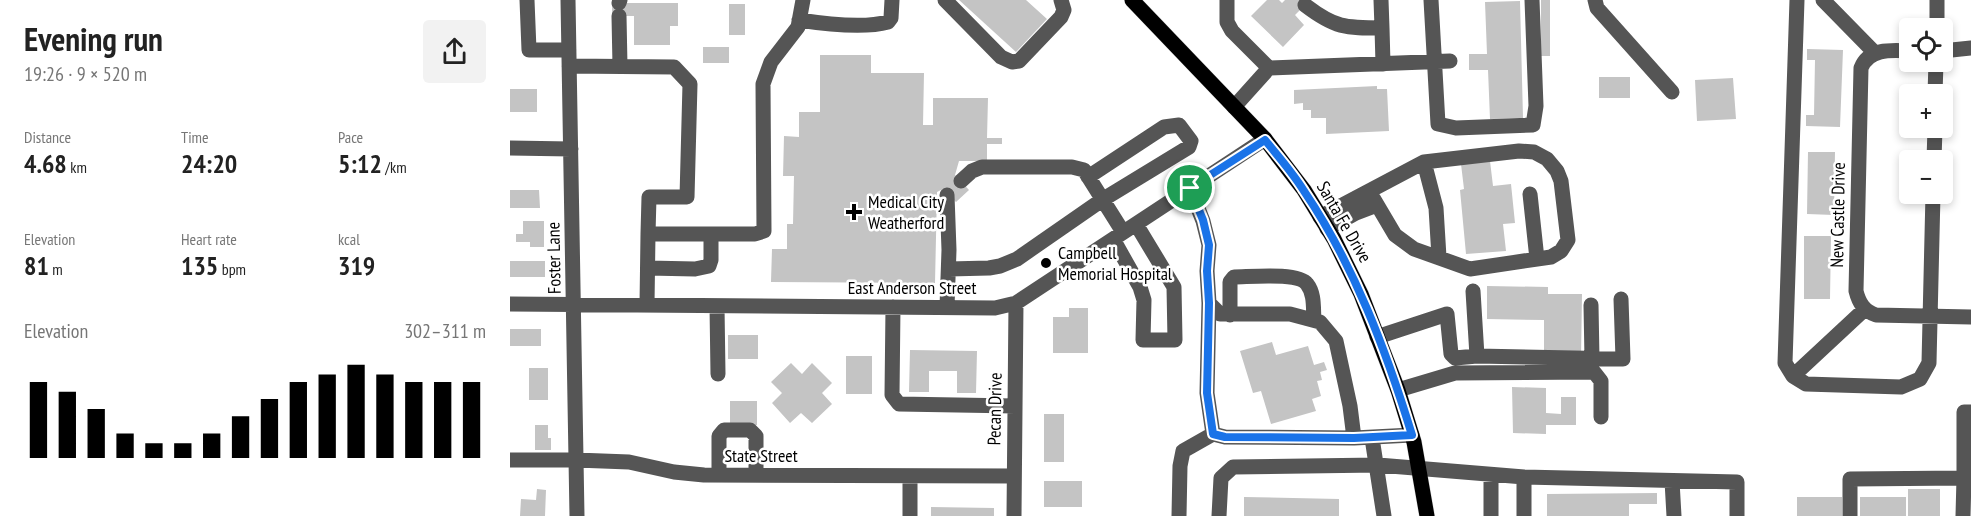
<!DOCTYPE html>
<meta charset="utf-8">
<style>
:root{--surface:#fff;--page:#f2f2f2;--text:#222;--muted:#767676;--accent:#000}
body{margin:0;font-family:"PT Sans Narrow",sans-serif;background:var(--page);color:var(--text);height:100vh;display:flex;flex-direction:column;font-size:22px;white-space:nowrap}
*{box-sizing:border-box;margin:0}
p{font-size:20px;color:var(--muted)}
.icon{flex:none;width:33px;height:33px;fill:none;stroke:currentColor;stroke-width:2;stroke-linecap:round;stroke-linejoin:round}
.map{position:relative;flex:1;overflow:hidden}
.sheet{display:flex;flex-direction:column;background:var(--surface);width:510px}
.sheet>*{flex:none}
.fabs{position:absolute;left:1389px;top:18px;display:grid;gap:12px}
.fabs a{display:grid;place-items:center;width:54px;height:54px;border-radius:6px;background:var(--surface);box-shadow:0 3px 9px #0003;font-size:30px}
.pin{position:absolute;display:grid;place-items:center;width:51px;height:51px;color:#fff;margin:-26px;border:3px solid #fff;border-radius:50%;box-shadow:0 2px 6px #0007}
.round{display:grid;place-items:center;flex:none;width:63px;height:63px;border-radius:6px;background:var(--page)}
.headline{display:flex;align-items:center;justify-content:space-between;height:102px;padding:0 24px}
h1{font-size:33px;font-weight:700;line-height:45px}
.metrics{display:grid;grid-template-columns:repeat(3,1fr);gap:9px;height:102px;padding:6px 24px}
.metrics div{display:grid;align-content:center}
.metrics b{font-size:26px;font-weight:700}
.metrics small{font-size:16px;font-weight:400}
.metrics p{font-size:16px}
.chart{height:168px;padding:12px 24px}
.chart p{display:flex;justify-content:space-between}
.chart svg{width:100%;height:108px;margin-top:6px;stroke:var(--accent);stroke-width:6}
main{display:flex;flex:1;min-height:0}
.map>svg:first-child{display:block}
.building{fill:#c4c4c4}
.lines{fill:none;stroke-linecap:round;stroke-linejoin:round}
.major-casing{stroke:#dbdbdb;stroke-width:16}
.minor{stroke:#555;stroke-width:15}
.major{stroke:#000;stroke-width:15}
.route-casing{stroke:#fff;stroke-width:12}
.route{stroke:#1a73e8;stroke-width:8}
.poi-dot{fill:#000;stroke:#fff;stroke-width:2}
.labels{text-anchor:middle;stroke-width:5;stroke-linejoin:round;paint-order:stroke}
.poi-label{font-size:18px;fill:#000;stroke:#fff;text-anchor:start}
.street-label{font-size:18px;fill:#000;stroke:#fff}
</style>
<main>
<section class="sheet">
<div class="headline"><div><h1>Evening run</h1><p>19:26 · 9 × 520 m</p></div><a class="round"><svg class="icon" aria-label="share" viewBox="0 0 24 24"><path d="M12 15V3M7 8l5-5 5 5M5 13v7h14v-7"/></svg></a></div>
<div class="metrics">
<div><p>Distance</p><b>4.68<small> km</small></b></div>
<div><p>Time</p><b>24:20</b></div>
<div><p>Pace</p><b>5:12<small> /km</small></b></div>
</div>
<div class="metrics">
<div><p>Elevation</p><b>81<small> m</small></b></div>
<div><p>Heart rate</p><b>135<small> bpm</small></b></div>
<div><p>kcal</p><b>319</b></div>
</div>
<div class="chart"><p><span>Elevation</span>302–311 m</p>
<svg viewBox="0 0 160 44" preserveAspectRatio="none"><path d="M5 44V13M15 44V17M25 44V24M35 44V34M45 44V38M55 44V38M65 44V34M75 44V27M85 44V20M95 44V13M105 44V10M115 44V6M125 44V10M135 44V13M145 44V13M155 44V13"/></svg>
</div>
</section>
<div class="map">
<svg width="1461" height="516" viewBox="0 0 1461 516">
<rect width="100%" height="100%" fill="#fff"/>
<path class="building" d="M 449,0 L 516,0 L 537,19 L 506,52 Z
M 757,0 L 769,0 L 772,3 L 775,0 L 800,0 L 785,15 L 794,25 L 773,47 L 741,16 Z
M 1031,0 L 1040,0 L 1040,56 L 1031,56 Z
M 1010,1 L 1013,118 L 980,119 L 978,70 L 959,70 L 959,54 L 977,54 L 975,2 Z
M 102,3 L 168,3 L 168,26 L 160,26 L 160,45 L 124,45 L 124,16 L 102,16 Z
M 219,4 L 235,4 L 235,35 L 219,35 Z
M 193,47 L 219,47 L 219,63 L 193,63 Z
M 1297,49 L 1333,50 L 1330,127 L 1296,126 L 1296,115 L 1304,115 L 1305,60 L 1297,60 Z
M 310,55 L 361,55 L 361,73 L 414,73 L 413,125 L 423,125 L 423,98 L 478,98 L 477,138 L 492,138 L 492,144 L 477,144 L 477,161 L 449,161 L 445,175 L 459,190 L 446,202 L 433,189 L 427,192 L 425,283 L 261,282 L 262,249 L 277,249 L 277,224 L 283,224 L 284,176 L 273,176 L 274,136 L 289,137 L 289,112 L 310,112 Z
M 1089,77 L 1120,77 L 1120,98 L 1089,98 Z
M 1223,78 L 1226,119 L 1187,121 L 1185,80 Z
M 867,86 L 867,89 L 877,89 L 879,131 L 816,134 L 816,118 L 801,118 L 801,110 L 793,110 L 793,103 L 784,104 L 784,90 Z
M 0,89 L 27,89 L 27,112 L 0,112 Z
M 1298,152 L 1325,152 L 1324,215 L 1297,214 Z
M 980,161 L 983,186 L 1001,184 L 1005,223 L 993,224 L 996,251 L 956,254 L 950,190 L 954,189 L 951,164 Z
M 0,190 L 29,190 L 30,208 L 0,208 Z
M 13,221 L 34,221 L 34,247 L 20,247 L 20,242 L 6,242 L 6,234 L 13,234 Z
M 1294,236 L 1321,236 L 1320,299 L 1294,299 Z
M 0,261 L 35,261 L 35,277 L 0,277 Z
M 977,286 L 1038,287 L 1038,294 L 1072,294 L 1071,358 L 1034,358 L 1034,320 L 977,319 Z
M 559,308 L 578,308 L 578,353 L 543,353 L 543,317 L 559,317 Z
M 0,329 L 31,329 L 31,346 L 0,346 Z
M 218,335 L 248,335 L 248,359 L 218,359 Z
M 762,342 L 766,355 L 798,346 L 804,365 L 814,362 L 817,370 L 810,372 L 812,380 L 807,381 L 811,396 L 802,399 L 806,411 L 761,424 L 751,391 L 743,393 L 730,351 Z
M 400,350 L 467,351 L 466,393 L 447,393 L 447,371 L 419,371 L 419,392 L 399,392 Z
M 336,356 L 362,356 L 362,394 L 336,394 Z
M 281,363 L 292,374 L 302,363 L 322,383 L 312,393 L 322,404 L 302,423 L 291,413 L 280,423 L 262,403 L 272,393 L 261,382 Z
M 19,368 L 38,368 L 38,400 L 19,400 Z
M 1002,387 L 1036,388 L 1036,413 L 1051,414 L 1051,397 L 1066,397 L 1066,425 L 1036,425 L 1036,434 L 1003,433 Z
M 220,401 L 247,401 L 247,425 L 220,425 Z
M 534,414 L 554,414 L 554,462 L 534,462 Z
M 25,425 L 38,425 L 38,438 L 41,438 L 41,450 L 25,450 Z
M 534,481 L 572,481 L 572,507 L 534,507 Z
M 27,489 L 36,490 L 35,516 L 10,516 L 11,499 L 26,500 Z
M 1398,489 L 1430,489 L 1430,516 L 1398,516 Z
M 1147,493 L 1147,504 L 1119,504 L 1119,516 L 1037,516 L 1037,494 Z
M 734,497 L 829,499 L 829,516 L 734,516 Z
M 1287,497 L 1332,497 L 1332,516 L 1287,516 Z
M 1350,497 L 1396,497 L 1396,516 L 1350,516 Z
M 421,507 L 484,508 L 484,516 L 421,516 Z"/>
<g class="lines">
<defs>
<path id="major" d="M 622,0 L 755,139 L 794,190 L 824,239 L 851,294 L 888,390 L 904,442 L 917,516"/>
</defs>
<use href="#major" class="major-casing"/>
<path class="minor" d="M 17,0 L 19,50 L 59,50
M 58,0 L 67,516
M 435,0 L 491,57 L 502,62 L 509,61 L 551,17 L 554,10 L 551,0
M 717,0 L 717,22 L 722,31 L 759,68 L 940,61
M 871,0 L 872,28
M 921,0 L 928,124 L 946,128 L 1023,125 L 1026,106 L 1022,0
M 1085,0 L 1087,8 L 1162,92
M 1287,0 L 1275,363 L 1283,376 L 1296,384 L 1391,387 L 1410,379 L 1419,363 L 1423,194
M 1313,0 L 1365,53
M 1427,0 L 1427,28
M 109,3 L 110,0
M 795,5 C 825,28 835,28 872,28 L 873,64
M 109,16 L 110,66
M 289,20 C 315,24 353,29 378,22 L 381,18 L 382,0
M 1400,51 C 1381,50 1359,48 1351,68 L 1346,291 C 1349,303 1354,311 1366,315 L 1461,317
M 1432,51 L 1461,48
M 59,66 L 164,67 L 180,84 L 177,197 L 139,197 L 138,234
M 1425,94 L 1426,62
M 724,107 L 759,68
M 0,148 L 61,149
M 1424,160 L 1425,128
M 914,162 L 926,208 L 929,257
M 451,181 L 462,171 L 472,167 L 562,167 L 574,170 L 613,232
M 680,188 L 693,221 L 699,245 L 697,271 L 699,303 L 710,314 L 780,314 L 810,322 L 826,341 L 840,406 L 844,438 L 902,435
M 1020,194 L 1027,259
M 810,217 L 914,162 L 1009,151 L 1024,152 L 1037,159 L 1047,171 L 1051,181 L 1058,240 L 1051,251 L 1041,257 L 960,269 L 904,249 L 885,235 L 859,191
M 817,229 L 846,213 L 867,205
M 603,239 L 630,287 L 634,300 L 633,340 L 665,340 L 664,287 L 626,224
M 138,268 L 185,269 L 199,266 L 201,260 L 201,234
M 439,269 L 479,268 L 490,266 L 507,259 L 592,200 L 679,147 L 681,141 L 669,125 L 654,127 L 578,177
M 963,291 L 967,356
M 699,303 L 697,393 L 703,434 L 715,437 L 844,438
M 0,304 L 485,308 L 506,303 L 755,139
M 137,305 L 138,234 L 245,234 L 254,231 L 253,84 L 261,62 L 288,27 L 293,0
M 1081,305 L 1082,359
M 207,306 L 208,374
M 383,307 L 382,395 L 389,404 L 505,406
M 437,307 L 439,250 L 437,195
M 720,315 L 720,282 L 724,277 C 740,277 788,272 797,284 C 805,294 803,309 804,320
M 867,337 L 937,314 L 941,354 L 945,358 L 967,356 L 1113,359 L 1111,299
M 1283,376 L 1355,309
M 888,390 L 945,373 L 1084,372 L 1091,381 L 1091,417
M 862,438 L 874,516
M 0,460 L 66,460 L 119,462 L 164,472 L 194,475 L 504,476
M 209,475 L 209,436 L 214,430 L 240,430 L 246,436 L 246,475
M 1162,481 L 1164,516
M 400,516 L 400,476
M 504,516 L 506,303
M 669,516 L 670,466 L 673,451 L 703,434
M 709,516 L 711,478 L 723,467 L 868,465 L 1014,477 L 1227,482 L 1227,516
M 981,516 L 981,475
M 1014,516 L 1014,477
M 1340,516 L 1340,479 L 1454,478 L 1454,412 L 1461,412
M 1453,516 L 1454,478"/>
<use href="#major" class="major"/>
</g>
<g class="lines">
<defs>
<path id="route" d="M 755,140 C 768,156 783,173 794,191 C 844,265 876,350 902,435 L 844,438 L 715,437 L 703,434 L 697,393 L 699,303 L 697,271 L 699,245 L 693,220 L 680,188 Z"/>
</defs>
<use href="#route" class="route-casing"/>
<use href="#route" class="route"/>
</g>
<g class="poi-dot">
<path d="M341 203h6v6h6v6h-6v6h-6v-6h-6v-6h6z"/>
<circle cx="536" cy="263" r="6"/>
</g>
<g class="labels">
<g class="poi-label">
<text x="358" y="208">Medical City<tspan x="358" dy="21">Weatherford</tspan></text>
<text x="548" y="259">Campbell<tspan x="548" dy="21">Memorial Hospital</tspan></text>
</g>
<g class="street-label">
<text transform="translate(1328 215) rotate(-89)" y="6">New Castle Drive</text>
<text transform="translate(834 222) rotate(60)" y="6">Santa Fe Drive</text>
<text transform="translate(44 258) rotate(-91)" y="6">Foster Lane</text>
<text x="402" y="294">East Anderson Street</text>
<text transform="translate(485 409) rotate(-89)" y="6">Pecan Drive</text>
<text x="251" y="462">State Street</text>
</g>
</g>
</svg>
<div class="fabs">
<a><svg class="icon" aria-label="locate" viewBox="0 0 24 24"><circle cx="12" cy="12" r="6"/><path d="M12 2v4M12 18v4M2 12h4M18 12h4"/></svg></a>
<a>+</a>
<a>−</a>
</div>
<div class="pin" style="left:680px;top:188px;background:#1e9e55"><svg class="icon" aria-label="arrive" viewBox="0 0 24 24"><path d="M6 21V4h12l-3 4 3 4H6"/></svg></div>
</div>
</main>
